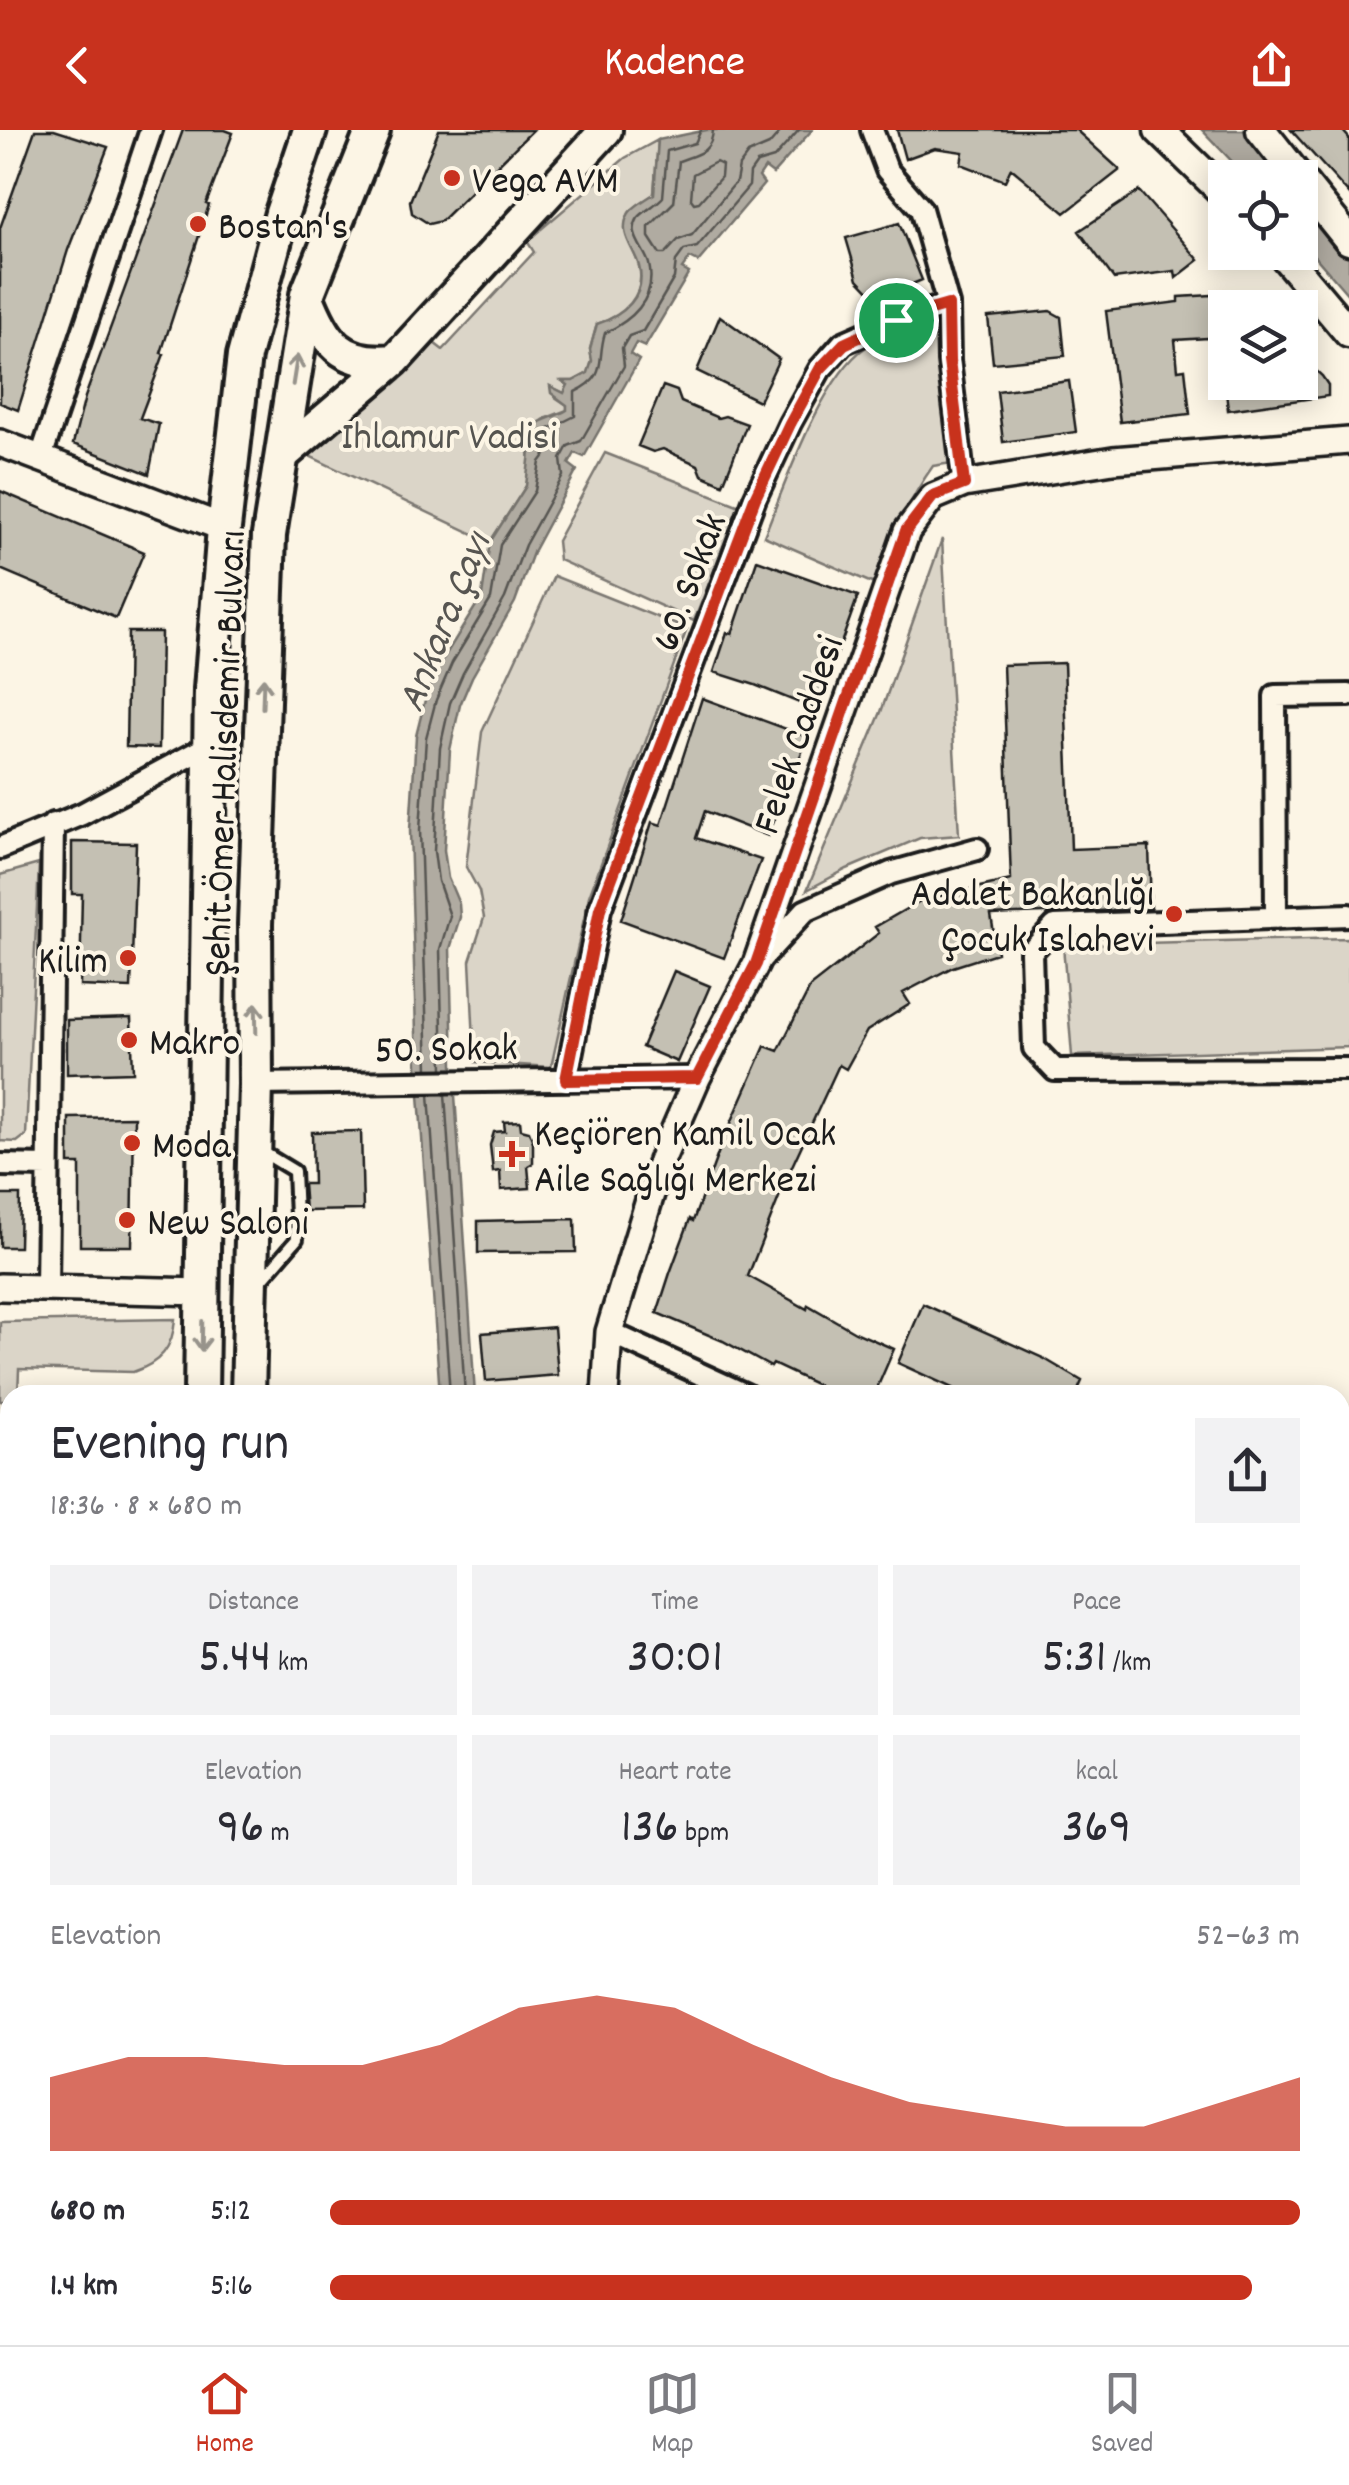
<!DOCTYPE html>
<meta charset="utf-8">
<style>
:root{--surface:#fff;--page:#f2f2f3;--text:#2b2b33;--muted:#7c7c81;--line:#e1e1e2;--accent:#c8321e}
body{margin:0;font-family:Dekko,sans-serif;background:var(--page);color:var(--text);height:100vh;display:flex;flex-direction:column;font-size:38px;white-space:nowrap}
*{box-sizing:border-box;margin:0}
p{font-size:32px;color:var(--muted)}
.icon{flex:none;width:55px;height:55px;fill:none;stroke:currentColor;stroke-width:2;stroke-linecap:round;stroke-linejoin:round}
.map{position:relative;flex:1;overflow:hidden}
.panel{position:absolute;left:0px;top:1255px;width:1350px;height:960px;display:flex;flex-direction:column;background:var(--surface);border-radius:30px 30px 0 0;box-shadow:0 5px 25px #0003}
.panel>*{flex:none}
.fabs{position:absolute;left:1208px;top:30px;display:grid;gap:20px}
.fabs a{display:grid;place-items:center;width:110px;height:110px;border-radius:0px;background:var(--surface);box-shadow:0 5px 25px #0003;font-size:50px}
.pin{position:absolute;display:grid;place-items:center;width:85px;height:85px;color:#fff;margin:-42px;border:5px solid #fff;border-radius:50%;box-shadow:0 2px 10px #0007}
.round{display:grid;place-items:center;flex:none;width:105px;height:105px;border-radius:0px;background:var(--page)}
.overview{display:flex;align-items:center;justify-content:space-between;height:170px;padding:0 50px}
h1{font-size:55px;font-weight:600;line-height:75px}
.stats{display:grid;grid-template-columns:repeat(3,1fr);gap:15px;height:170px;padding:10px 50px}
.stats div{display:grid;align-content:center;border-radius:0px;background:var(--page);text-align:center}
.stats b{font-size:50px;font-weight:600}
.stats small{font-size:28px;font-weight:400}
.stats p{font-size:28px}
.chart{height:280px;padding:20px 50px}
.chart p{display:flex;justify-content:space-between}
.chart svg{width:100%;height:180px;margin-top:10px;fill:var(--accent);opacity:.7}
ul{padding:0 50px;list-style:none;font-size:32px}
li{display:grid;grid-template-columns:160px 120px 1fr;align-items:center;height:75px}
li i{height:25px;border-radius:12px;background:var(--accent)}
header{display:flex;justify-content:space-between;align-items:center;height:130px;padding:0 50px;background:var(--accent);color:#fff;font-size:45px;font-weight:600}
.menu{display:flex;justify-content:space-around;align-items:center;height:140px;border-top:2px solid var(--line);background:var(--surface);font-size:28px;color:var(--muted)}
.menu a{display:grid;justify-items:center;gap:5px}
.menu .selected{color:var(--accent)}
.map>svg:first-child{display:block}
.green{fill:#dbd5c8;stroke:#7c7872;stroke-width:2.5}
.water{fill:#b0aba1;stroke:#75726c;stroke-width:2.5}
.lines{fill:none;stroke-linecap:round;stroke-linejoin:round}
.shore{stroke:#575551;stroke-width:2.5}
.building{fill:#c4c0b3;stroke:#1c1c1c;stroke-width:2.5}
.service-casing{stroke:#1c1c1c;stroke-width:18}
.minor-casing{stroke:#1c1c1c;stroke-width:28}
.tertiary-casing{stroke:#1c1c1c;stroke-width:32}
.secondary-casing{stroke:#1c1c1c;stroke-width:35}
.primary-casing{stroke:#1c1c1c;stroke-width:38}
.trunk-casing{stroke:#1c1c1c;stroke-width:40}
.service{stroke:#fcf5e5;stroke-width:10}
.minor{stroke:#fcf5e5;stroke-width:20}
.tertiary{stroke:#fcf5e5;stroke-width:25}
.secondary{stroke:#fcf5e5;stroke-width:28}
.primary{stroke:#fcf5e5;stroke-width:30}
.trunk{stroke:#fcf5e5;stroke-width:32}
.oneway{stroke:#97938b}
.route-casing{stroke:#fff;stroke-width:20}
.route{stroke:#c8321e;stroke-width:12}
.poi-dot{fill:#c8321e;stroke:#fcf5e5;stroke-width:4}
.labels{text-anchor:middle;stroke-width:8;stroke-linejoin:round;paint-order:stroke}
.poi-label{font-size:40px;fill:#1c1c1c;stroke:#fcf5e5;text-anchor:start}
.park-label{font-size:40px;fill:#555450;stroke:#fcf5e5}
.street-label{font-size:40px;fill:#1c1c1c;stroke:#fcf5e5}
.water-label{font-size:42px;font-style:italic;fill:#575551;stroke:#fcf5e5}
</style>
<header><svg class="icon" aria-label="back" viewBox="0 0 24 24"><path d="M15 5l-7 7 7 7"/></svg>Kadence<svg class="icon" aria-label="share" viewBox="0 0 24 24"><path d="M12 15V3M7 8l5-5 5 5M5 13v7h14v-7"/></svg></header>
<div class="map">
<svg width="1349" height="2215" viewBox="0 0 1349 2215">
<rect width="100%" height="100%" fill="#fcf5e5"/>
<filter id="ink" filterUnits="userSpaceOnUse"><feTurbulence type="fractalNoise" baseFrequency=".01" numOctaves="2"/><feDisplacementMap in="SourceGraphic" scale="20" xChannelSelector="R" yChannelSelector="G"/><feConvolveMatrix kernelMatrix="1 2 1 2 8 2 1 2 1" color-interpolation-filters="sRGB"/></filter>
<g filter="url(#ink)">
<path class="green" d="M 658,10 L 654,64 C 646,70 634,76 629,83 C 618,103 634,117 639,136 C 646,166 623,186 597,194 L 590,219 L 592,231 L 588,243 L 573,251 L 564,251 L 568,255 L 564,263 L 551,257 L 555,267 L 567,275 L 567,280 L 546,288 L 528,301 L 530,338 L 526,356 L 490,412 L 305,324 L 430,210 L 443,220 L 534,122 L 527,111 L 625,28 Z
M 939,195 L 952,333 L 933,336 C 907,372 891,413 874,454 L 764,406 C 785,355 821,248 866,217 C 887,203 913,199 939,195 Z
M 605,323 L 740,376 L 694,491 L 559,430 L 557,411 Z
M 942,409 L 959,705 L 920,708 L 847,739 L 807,760 L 881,582 Z
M 554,446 L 687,499 L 589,766 L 551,937 L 475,932 L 470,831 L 484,788 L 479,761 L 466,737 L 482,602 Z
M 39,734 L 26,1005 L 17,1012 L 0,1011 L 0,745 Z
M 1349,808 L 1349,917 L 1072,926 L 1063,815 Z
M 175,1189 C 173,1218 160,1233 133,1242 L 19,1239 L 18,1265 L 10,1265 L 10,1271 L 0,1271 L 0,1192 Z
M 165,2205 L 304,2205 L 292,2215 L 162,2215 Z"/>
<path class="water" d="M 707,0 L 812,0 L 773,44 L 765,38 L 759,47 L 764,54 L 698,132 L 690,128 L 682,139 L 689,143 L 645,217 L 636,213 L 630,224 L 639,230 L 584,327 L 575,323 L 569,334 L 577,340 L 534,420 L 515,472 L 472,547 L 460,575 L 450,620 L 444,720 L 448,748 L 459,774 L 460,787 L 450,819 L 453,935 L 475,1265 L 440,1265 L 417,936 L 410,700 L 416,606 L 426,566 L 443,529 L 482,466 L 490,412 L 526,356 L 530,322 L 540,320 L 538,307 L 526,309 C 531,289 552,290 567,280 L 567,275 L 551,263 L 550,256 L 564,263 L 568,255 L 562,251 L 573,251 L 588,243 L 592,231 L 590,219 L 597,194 C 623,186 647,166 639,136 C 634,117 617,104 629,83 C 634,76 646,69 654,64 L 658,10 Z
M 1202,0 L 1245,0 L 1284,47 L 1247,47 Z
M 1300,66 L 1349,125 L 1349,166 L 1300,109 Z"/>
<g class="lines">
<path class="shore" d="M 713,0 C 712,23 697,24 679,31 L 674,72 L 649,97 L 649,107 L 660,124 L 665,124 L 678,110 L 692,105 L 736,52 L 739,36 L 748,24 L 769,15 L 782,0
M 716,32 L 722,35 L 721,47 L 699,72 L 694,73 L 691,69 L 693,44 Z
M 428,939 L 420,700 L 426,608 L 436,570 L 452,533 L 491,469 L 500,415 L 535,361 L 540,332 L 549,320 L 547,300 L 575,286 L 575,262 C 609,246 596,232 605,203 C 632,190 657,169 649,134 C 645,119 627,105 638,88 C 644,81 656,75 663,67 L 667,21 L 695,13 L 701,0
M 443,939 L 440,819 L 450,786 L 438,751 L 434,721 L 440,618 L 450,573 L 463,543 L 505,468 L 525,415 L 563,346 L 561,329 L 568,316 L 581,311 L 624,236 L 622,218 L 629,206 L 643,201 L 674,148 L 676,131 L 684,120 L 697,117 L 749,56 L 750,43 L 757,33 L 774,28 L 799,0
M 429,964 L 450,1265
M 445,964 L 465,1265"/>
</g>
<path class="building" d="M 35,0 L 54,0 L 108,17 L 68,120 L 18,280 L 0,273 L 0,98 Z
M 183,0 L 225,0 L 233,3 L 206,74 L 209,75 L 161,223 L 164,224 L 140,288 L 159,294 L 149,344 L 73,314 L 85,267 Z
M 439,0 L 533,0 L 441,91 L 429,94 L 412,83 L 410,71 Z
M 897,0 L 1076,0 L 1120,40 L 1065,83 L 1011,38 L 1005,51 L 961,34 L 963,22 L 935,18 L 905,29 Z
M 1291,0 L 1342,0 L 1349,8 L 1349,64 Z
M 1139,61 L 1199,130 L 1176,148 L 1175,141 L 1114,149 L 1079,101 Z
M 899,93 L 922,150 L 877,169 L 858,149 L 846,108 Z
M 1246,163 L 1259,178 L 1225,178 L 1225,207 L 1175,210 L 1178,240 L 1185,239 L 1190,284 L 1120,292 L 1106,181 L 1179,172 L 1179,167 Z
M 1050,181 L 1061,187 L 1065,226 L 993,233 L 988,187 Z
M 720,186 L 779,229 L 759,271 L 697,241 Z
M 1300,226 L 1322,246 L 1328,255 L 1328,266 L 1228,280 L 1225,252 L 1300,252 Z
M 1069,251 L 1076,302 L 1003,312 L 997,261 Z
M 663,256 L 677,261 L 681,272 L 718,288 L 725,286 L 747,294 L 723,354 L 702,345 L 698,335 L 663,319 L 653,322 L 638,316 Z
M 0,361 L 144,422 L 116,488 L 0,439 Z
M 757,430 L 858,466 L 817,580 L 755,555 L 714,542 L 727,503 L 732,504 Z
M 128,502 L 161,502 L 159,618 L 126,617 Z
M 1064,533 L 1071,719 L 1149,716 L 1151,779 L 991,785 L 997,823 L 953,837 L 903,863 L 910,874 L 867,901 L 846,939 L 839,935 L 787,1047 L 748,1146 L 807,1179 L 808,1175 L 855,1202 L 894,1219 L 874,1265 L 826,1265 L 828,1260 L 773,1234 L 771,1237 L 723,1211 L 657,1183 L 670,1143 L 690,1089 L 693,1091 L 720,1018 L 765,916 L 778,921 L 811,856 L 879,803 L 875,797 L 922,770 L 1011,750 L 1003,535 Z
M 702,568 L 808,607 L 768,706 L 705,681 L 696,708 L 761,730 L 724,828 L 621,790 L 652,692 L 661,695 Z
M 72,712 L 136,713 L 131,858 L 80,856 L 82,764 L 72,764 Z
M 674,841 L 710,856 L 677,932 L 642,917 Z
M 131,888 L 133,942 L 67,944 L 67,890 Z
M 134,987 L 132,1116 L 80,1116 L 80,1034 L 69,1034 L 69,988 Z
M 520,991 L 521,999 L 529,1001 L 533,1012 L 533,1033 L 528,1036 L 530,1058 L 501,1060 L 500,1041 L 493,1042 L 490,1015 L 494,1002 L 505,1001 L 504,992 Z
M 361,1001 L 363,1080 L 305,1081 L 303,1054 L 313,1054 L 312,1002 Z
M 0,1065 L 20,1065 L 19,1117 L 0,1117 Z
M 575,1089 L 576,1122 L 478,1123 L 478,1091 Z
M 923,1174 L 1043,1228 L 1082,1251 L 1076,1265 L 957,1265 L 959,1261 L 898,1233 Z
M 554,1197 L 558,1245 L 486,1251 L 482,1203 Z"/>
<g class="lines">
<defs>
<path id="service" d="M 260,1152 L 297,1109 L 294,1041 L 261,1021"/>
<path id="minor" d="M 872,0 L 887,40 L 921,79 L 948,175
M 40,330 L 151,0
M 0,718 L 82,684 L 210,615
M 1349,785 L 1055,796 L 1031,822 L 1034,918 L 1055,940 L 1349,939
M 1276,788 L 1275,566 L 1349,565
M 761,829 L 805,781 L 891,743 L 977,719
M 566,950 L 600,779 L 755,368 L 790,293 L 820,239 L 843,213 L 896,190 L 948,175 L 949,231 L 964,354
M 256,954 L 697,948
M 0,1035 L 48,1036
M 47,1158 L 53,694
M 609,1202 L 746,1265
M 0,1460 L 10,1459
M 1340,1537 L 1349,1541
M 0,1673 L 10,1674
M 1340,1926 L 1349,1936
M 0,1988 L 10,1988
M 748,2205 L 757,2215
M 462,2215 L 473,2205"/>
<path id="tertiary" d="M 0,313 L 224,398
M 0,1157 L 203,1162
M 605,1265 L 609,1202 L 661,1031 L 697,948 L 756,834 L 907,401 L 933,367 L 964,354 L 1113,330 L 1349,311
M 1135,2205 L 1144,2215"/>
<path id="secondary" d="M 1159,0 L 1225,64
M 1261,0 L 1299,48
M 1300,49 L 1349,110
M 1281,122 L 1349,203"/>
<path id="primary" d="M 307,165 C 325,212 341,236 395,230
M 281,327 L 395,230 L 606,0"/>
<path id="trunk" d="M 201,1265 L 211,559 L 224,398 L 244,226 L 282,83 L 310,0
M 248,1265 L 256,954 L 255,794 L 269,405 L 307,165 L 373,0
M 0,2192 L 10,2181
M 26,2215 L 35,2205"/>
</defs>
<use href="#service" class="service-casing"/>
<use href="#minor" class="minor-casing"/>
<use href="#tertiary" class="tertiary-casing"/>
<use href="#secondary" class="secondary-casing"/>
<use href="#primary" class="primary-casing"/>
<use href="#trunk" class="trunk-casing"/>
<use href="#service" class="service"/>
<use href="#minor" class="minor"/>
<use href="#tertiary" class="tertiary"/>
<use href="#secondary" class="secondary"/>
<use href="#primary" class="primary"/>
<use href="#trunk" class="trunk"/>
</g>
<defs><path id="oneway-shaft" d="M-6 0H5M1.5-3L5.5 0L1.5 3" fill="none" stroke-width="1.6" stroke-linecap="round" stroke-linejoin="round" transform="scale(2.5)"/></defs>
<g class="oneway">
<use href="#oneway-shaft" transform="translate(295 240) rotate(-81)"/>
<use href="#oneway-shaft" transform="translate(263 563) rotate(-88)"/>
<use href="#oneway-shaft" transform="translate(256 888) rotate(-91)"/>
<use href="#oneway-shaft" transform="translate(202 1206) rotate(91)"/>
</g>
</g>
<g class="lines" filter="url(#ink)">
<defs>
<path id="route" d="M 948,175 L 949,231 L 964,354 L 933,366 L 906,401 L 756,834 L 697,948 L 566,950 L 600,779 L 755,368 L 790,294 L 820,239 L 844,214 L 896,190 Z"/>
</defs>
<use href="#route" class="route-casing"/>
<use href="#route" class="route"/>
</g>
<g class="poi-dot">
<circle cx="452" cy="48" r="10"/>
<circle cx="198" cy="94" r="10"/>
<circle cx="1174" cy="784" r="10"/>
<circle cx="128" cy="828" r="10"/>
<circle cx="129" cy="910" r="10"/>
<circle cx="132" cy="1013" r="10"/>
<path d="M507 1009h10v10h10v10h-10v10h-10v-10h-10v-10h10z"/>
<circle cx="127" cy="1090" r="10"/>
</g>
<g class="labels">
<g class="poi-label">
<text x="472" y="62">Vega AVM</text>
<text x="218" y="108">Bostan's</text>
<text x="1154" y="775" text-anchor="end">Adalet Bakanlığı<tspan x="1154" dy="46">Çocuk Islahevi</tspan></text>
<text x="108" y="842" text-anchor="end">Kilim</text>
<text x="149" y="924">Makro</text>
<text x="534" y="1015">Keçiören Kamil Ocak<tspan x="534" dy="46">Aile Sağlığı Merkezi</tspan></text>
<text x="152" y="1027">Moda</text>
<text x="147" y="1104">New Saloni</text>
</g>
<g class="park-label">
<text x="449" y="318">Ihlamur Vadisi</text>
</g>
<g class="street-label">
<text transform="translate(687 451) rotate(-69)" y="14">60. Sokak</text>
<text transform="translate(796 604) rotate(-71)" y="14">Felek Caddesi</text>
<text transform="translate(222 623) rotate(-88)" y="14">Şehit Ömer Halisdemir Bulvarı</text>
<text transform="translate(446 916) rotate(-1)" y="14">50. Sokak</text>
</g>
<g class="water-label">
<text transform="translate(441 491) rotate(-68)" y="15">Ankara Çayı</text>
</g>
</g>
</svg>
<div class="fabs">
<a><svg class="icon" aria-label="locate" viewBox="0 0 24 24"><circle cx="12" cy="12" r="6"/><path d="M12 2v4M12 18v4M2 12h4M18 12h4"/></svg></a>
<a><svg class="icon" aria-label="layers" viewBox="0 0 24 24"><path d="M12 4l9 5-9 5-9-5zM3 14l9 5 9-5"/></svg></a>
</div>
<div class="pin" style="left:896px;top:190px;background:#1e9e55"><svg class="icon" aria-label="arrive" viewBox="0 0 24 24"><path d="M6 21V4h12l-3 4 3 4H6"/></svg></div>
<section class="panel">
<div class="overview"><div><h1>Evening run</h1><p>18:36 · 8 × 680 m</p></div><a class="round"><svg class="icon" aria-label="share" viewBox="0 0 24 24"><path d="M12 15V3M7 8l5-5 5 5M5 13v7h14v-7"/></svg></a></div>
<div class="stats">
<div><p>Distance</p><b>5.44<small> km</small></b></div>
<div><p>Time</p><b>30:01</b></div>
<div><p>Pace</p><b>5:31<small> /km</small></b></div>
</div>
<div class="stats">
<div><p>Elevation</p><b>96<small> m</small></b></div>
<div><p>Heart rate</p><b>136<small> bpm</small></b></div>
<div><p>kcal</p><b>369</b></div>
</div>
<div class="chart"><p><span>Elevation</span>52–63 m</p>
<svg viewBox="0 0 160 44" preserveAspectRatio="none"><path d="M0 44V26L10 21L20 21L30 23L40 23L50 18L60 9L70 6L80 9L90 18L100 26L110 32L120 35L130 38L140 38L150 32L160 26V44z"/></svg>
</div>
<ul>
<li><b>680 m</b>5:12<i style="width:100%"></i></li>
<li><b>1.4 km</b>5:16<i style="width:95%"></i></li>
</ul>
</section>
</div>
<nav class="menu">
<a class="selected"><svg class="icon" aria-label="home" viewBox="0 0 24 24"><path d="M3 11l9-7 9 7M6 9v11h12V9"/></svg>Home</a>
<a><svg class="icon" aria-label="map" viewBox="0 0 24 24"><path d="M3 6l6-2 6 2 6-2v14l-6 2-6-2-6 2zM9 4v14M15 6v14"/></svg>Map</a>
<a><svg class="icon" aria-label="saved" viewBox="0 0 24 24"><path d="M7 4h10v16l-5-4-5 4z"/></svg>Saved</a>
</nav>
